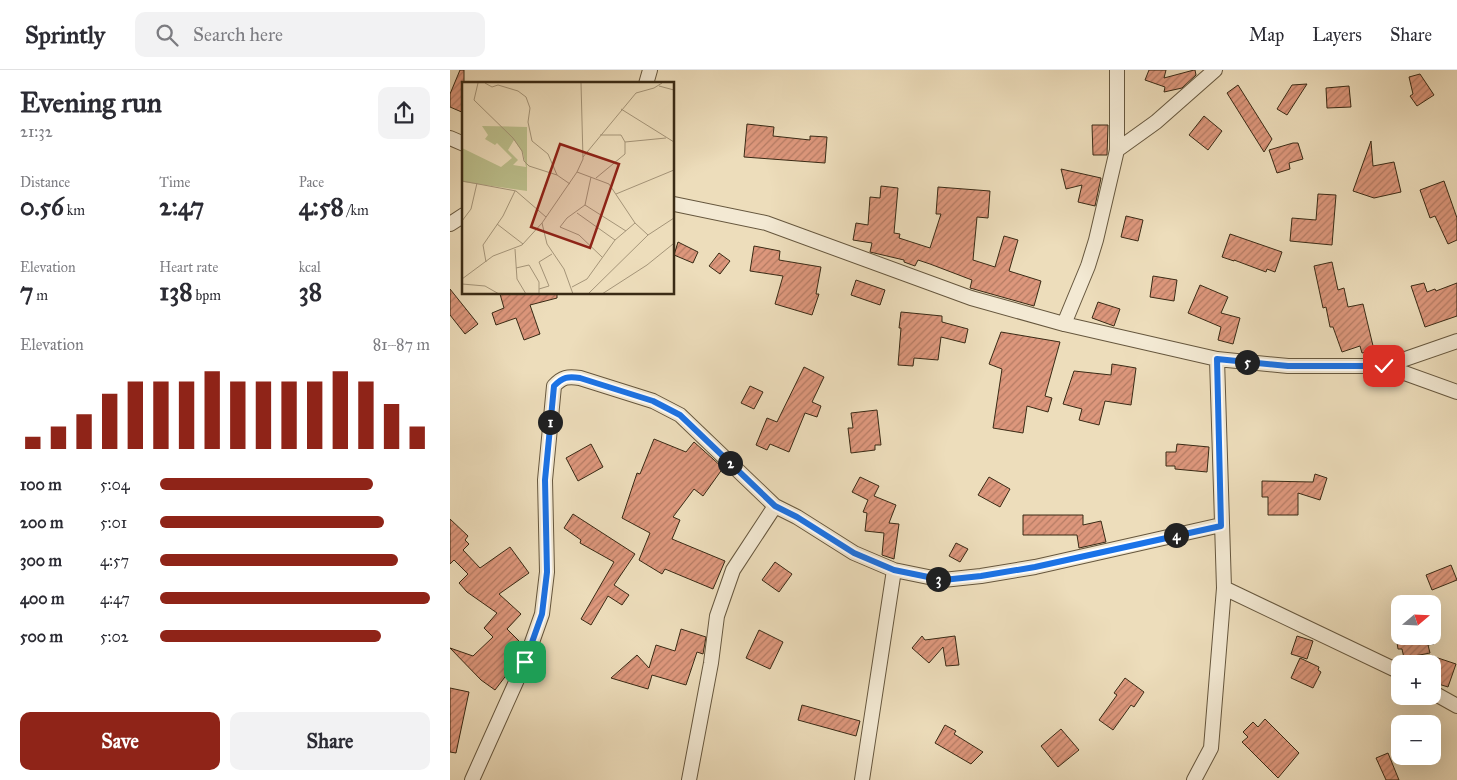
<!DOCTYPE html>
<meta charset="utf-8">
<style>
:root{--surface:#fff;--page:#f2f2f3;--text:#2b2b33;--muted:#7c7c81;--line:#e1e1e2;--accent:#8f2418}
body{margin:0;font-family:"IM FELL Great Primer",serif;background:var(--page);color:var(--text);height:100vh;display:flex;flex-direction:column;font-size:19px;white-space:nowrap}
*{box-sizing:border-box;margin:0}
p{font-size:16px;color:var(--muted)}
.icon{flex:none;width:28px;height:28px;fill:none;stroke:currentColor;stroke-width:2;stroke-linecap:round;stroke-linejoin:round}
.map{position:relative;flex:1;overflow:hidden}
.side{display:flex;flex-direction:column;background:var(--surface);width:450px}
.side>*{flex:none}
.needle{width:32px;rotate:71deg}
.buttons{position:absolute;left:941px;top:525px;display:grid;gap:10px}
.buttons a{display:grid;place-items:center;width:50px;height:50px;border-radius:10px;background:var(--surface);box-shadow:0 5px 20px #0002;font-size:25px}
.pin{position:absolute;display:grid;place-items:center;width:42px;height:42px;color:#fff;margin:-21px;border-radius:10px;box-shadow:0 2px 8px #0006}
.km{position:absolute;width:25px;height:25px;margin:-12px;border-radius:50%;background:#222;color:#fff;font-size:14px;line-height:25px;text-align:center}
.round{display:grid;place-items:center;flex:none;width:52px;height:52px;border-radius:10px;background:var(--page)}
.head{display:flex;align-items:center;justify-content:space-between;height:85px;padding:0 20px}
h1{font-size:28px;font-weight:700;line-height:38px}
.figures{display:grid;grid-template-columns:repeat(3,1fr);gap:8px;height:85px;padding:5px 20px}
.figures div{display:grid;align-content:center}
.figures b{font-size:25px;font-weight:700}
.figures small{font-size:14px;font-weight:400}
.figures p{font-size:14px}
.chart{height:140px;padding:10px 20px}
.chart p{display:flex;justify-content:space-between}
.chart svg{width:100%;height:90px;margin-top:5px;stroke:var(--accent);stroke-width:6}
.button{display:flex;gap:10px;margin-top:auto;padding:10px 20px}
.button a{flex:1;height:58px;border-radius:10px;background:var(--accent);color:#fff;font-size:20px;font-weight:700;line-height:58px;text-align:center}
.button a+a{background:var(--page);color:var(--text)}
ul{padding:0 20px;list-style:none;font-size:16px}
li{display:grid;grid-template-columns:80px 60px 1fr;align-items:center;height:38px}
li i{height:12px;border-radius:6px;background:var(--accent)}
header{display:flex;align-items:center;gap:30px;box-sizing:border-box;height:70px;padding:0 25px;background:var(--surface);border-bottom:1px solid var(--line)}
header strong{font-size:24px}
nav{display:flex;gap:28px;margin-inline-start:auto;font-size:18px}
.search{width:350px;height:45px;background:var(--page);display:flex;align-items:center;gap:12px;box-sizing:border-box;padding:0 18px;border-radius:10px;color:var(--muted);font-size:19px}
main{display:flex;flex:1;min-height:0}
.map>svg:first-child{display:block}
.building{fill:url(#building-hatch);stroke:#392a15}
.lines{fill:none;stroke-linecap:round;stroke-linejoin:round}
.street-casing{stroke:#66573e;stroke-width:16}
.street{stroke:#f3e9d3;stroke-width:14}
.route-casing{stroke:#fff;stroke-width:10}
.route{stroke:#1a73e8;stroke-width:6}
.inset-road{fill:none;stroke:#a59579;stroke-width:1}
.view{fill:#8f2418;fill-opacity:0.15;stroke:#8f2418;stroke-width:2.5}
.inset-edge{fill:none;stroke:#392a15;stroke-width:2.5}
</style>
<header>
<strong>Sprintly</strong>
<div class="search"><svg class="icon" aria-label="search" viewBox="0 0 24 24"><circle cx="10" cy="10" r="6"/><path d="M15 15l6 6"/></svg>Search here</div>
<nav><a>Map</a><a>Layers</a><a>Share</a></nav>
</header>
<main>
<section class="side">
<div class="head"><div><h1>Evening run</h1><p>21:32</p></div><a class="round"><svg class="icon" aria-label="share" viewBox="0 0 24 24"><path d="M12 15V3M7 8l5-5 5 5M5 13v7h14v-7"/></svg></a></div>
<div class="figures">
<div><p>Distance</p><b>0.56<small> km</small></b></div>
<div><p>Time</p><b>2:47</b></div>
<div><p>Pace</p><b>4:58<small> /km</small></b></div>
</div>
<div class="figures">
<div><p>Elevation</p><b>7<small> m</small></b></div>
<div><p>Heart rate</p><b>138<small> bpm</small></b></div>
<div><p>kcal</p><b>38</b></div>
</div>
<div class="chart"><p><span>Elevation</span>81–87 m</p>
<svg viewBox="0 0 160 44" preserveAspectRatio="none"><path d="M5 44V38M15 44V33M25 44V27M35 44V17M45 44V11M55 44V11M65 44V11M75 44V6M85 44V11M95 44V11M105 44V11M115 44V11M125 44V6M135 44V11M145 44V22M155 44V33"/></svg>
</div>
<ul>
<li><b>100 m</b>5:04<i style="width:79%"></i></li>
<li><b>200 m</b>5:01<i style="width:83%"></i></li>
<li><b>300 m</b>4:57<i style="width:88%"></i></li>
<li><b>400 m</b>4:47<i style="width:100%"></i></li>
<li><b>500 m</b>5:02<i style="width:82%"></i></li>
</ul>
<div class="button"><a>Save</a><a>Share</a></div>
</section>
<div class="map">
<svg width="1007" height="710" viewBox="0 0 1007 710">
<defs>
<pattern id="building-hatch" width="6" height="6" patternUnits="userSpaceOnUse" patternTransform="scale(1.25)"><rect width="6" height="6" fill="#dd977c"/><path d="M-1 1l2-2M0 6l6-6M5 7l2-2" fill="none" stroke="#b47b64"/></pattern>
</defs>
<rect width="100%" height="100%" fill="#edddbb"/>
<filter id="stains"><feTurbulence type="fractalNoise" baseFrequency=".004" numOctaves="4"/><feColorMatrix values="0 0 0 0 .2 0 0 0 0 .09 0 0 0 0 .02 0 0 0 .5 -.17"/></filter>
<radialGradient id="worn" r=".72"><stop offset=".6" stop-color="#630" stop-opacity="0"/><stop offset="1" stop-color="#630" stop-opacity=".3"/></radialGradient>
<path class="building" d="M 10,0 L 14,0 L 14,43 L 0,37 L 0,24 Z
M 699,0 L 716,0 L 714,8 L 744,0 L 745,0 L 746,5 L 732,18 L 714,22 L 715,17 L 695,10 Z
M 970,4 L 984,25 L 967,36 L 960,26 L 963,24 L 959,7 Z
M 857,14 L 837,45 L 827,39 L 842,15 Z
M 788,15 L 822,69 L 814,82 L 777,23 Z
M 899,16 L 901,37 L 877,38 L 876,18 Z
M 754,46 L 772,61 L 758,80 L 739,65 Z
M 297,54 L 324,57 L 323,66 L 360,70 L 360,66 L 377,67 L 375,93 L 294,87 Z
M 642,55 L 658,55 L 657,85 L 643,85 Z
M 921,71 L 923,96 L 944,92 L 951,122 L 924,128 L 903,121 Z
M 843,73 L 848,73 L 853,89 L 839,93 L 840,99 L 827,103 L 819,80 Z
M 611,99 L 651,108 L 645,136 L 628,132 L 632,115 L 616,119 Z
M 994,111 L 1007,148 L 1007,170 L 998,174 L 985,146 L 980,148 L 970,120 Z
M 431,116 L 448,118 L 444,163 L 450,164 L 449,168 L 480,178 L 491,144 L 486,144 L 488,117 L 540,121 L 538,148 L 527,147 L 523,190 L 545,197 L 554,166 L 568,170 L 559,201 L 591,211 L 584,236 L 520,218 L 522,210 L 480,194 L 468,190 L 465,196 L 454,192 L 454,190 L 420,182 L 422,173 L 403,170 L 406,153 L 418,155 L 420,127 L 430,128 Z
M 868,124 L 886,125 L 882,175 L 840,171 L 842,148 L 866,150 Z
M 676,146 L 693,150 L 688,171 L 671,167 Z
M 780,164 L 832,182 L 825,202 L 817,199 L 816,202 L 784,190 L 784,191 L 772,187 Z
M 228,172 L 248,182 L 243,193 L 224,185 Z
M 304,176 L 330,181 L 329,190 L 371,197 L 366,224 L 369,224 L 362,245 L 325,234 L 333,206 L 300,201 Z
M 269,183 L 280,191 L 270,204 L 259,196 Z
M 882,192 L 888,220 L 894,218 L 898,237 L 913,234 L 924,280 L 912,283 L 910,276 L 892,282 L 883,257 L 880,257 L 876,237 L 873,238 L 864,196 Z
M 703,206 L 727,210 L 724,231 L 700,227 Z
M 406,210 L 435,220 L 430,235 L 401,225 Z
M 974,213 L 977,222 L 985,219 L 986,221 L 1007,213 L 1007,246 L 975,257 L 961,216 Z
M 750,215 L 778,227 L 771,243 L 790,248 L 783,274 L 768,270 L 771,257 L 738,243 Z
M 0,219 L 28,254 L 15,264 L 0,245 Z
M 50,224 L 107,224 L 107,228 L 80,235 L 90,264 L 74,270 L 66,248 L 46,255 L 42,243 L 54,238 Z
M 648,232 L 670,239 L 664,256 L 642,248 Z
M 451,242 L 492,246 L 492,252 L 518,259 L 515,273 L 491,267 L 488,290 L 464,288 L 463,296 L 448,295 L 451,258 L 449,258 Z
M 551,262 L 610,272 L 595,326 L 602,328 L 598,342 L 577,336 L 573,363 L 543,358 L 552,299 L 539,294 Z
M 662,294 L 686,298 L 681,335 L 655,331 L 649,355 L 629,350 L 632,339 L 613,334 L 624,301 L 661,305 Z
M 354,297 L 374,307 L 362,332 L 371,336 L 367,347 L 355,343 L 339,382 L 320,374 L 317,380 L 306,375 L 317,348 L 327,352 Z
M 300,316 L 313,322 L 304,339 L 291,333 Z
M 427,340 L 431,375 L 425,375 L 425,380 L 401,383 L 398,358 L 403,358 L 401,343 Z
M 204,369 L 236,382 L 244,372 L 273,398 L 253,426 L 244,419 L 223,447 L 230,450 L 222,469 L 275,491 L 263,519 L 215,499 L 212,504 L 189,490 L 200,463 L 172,448 L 187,403 L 190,404 Z
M 141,374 L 153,397 L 128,411 L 116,388 Z
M 727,374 L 759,377 L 757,402 L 725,399 L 725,396 L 716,396 L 716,382 L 726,382 Z
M 865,404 L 877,408 L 870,430 L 848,423 L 848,445 L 818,445 L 818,427 L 812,427 L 812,411 L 863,412 Z
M 410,407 L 429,416 L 424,426 L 446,435 L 439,453 L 449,454 L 444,489 L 432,485 L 434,463 L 415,461 L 417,443 L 413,442 L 418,430 L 402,422 Z
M 539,407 L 560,419 L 550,437 L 528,425 Z
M 123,444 L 185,484 L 164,515 L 179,525 L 172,535 L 158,526 L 141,555 L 131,549 L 164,492 L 130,473 L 131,470 L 114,458 Z
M 573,445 L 633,445 L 633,455 L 651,451 L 656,472 L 629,478 L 627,465 L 573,465 Z
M 0,449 L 18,466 L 15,470 L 19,474 L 13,480 L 30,498 L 60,477 L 79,503 L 49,524 L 71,544 L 57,559 L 72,574 L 54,593 L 61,599 L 45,620 L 31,610 L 0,578 L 23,586 L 43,567 L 34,558 L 47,543 L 17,522 L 9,513 L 18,504 L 4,490 L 0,494 Z
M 506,473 L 518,479 L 510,492 L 499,486 Z
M 325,492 L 342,504 L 329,522 L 312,510 Z
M 1001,495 L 1007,510 L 982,520 L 976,505 Z
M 231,559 L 256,567 L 253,584 L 247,582 L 236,615 L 202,605 L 198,619 L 161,608 L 187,585 L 199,598 L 206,575 L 225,581 Z
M 309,560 L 333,572 L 320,599 L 296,588 Z
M 472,566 L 475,570 L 505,566 L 509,595 L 496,596 L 493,577 L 479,593 L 462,578 Z
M 847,566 L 863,571 L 857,589 L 841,584 Z
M 946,566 L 983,566 L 984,574 L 978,575 L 980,583 L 954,588 L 952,579 L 948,579 Z
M 982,586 L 1006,594 L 998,617 L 982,612 Z
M 850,588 L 869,597 L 868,600 L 871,602 L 863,618 L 841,608 Z
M 675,608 L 694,622 L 684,637 L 681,635 L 663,660 L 649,650 L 667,625 L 664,623 Z
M 0,618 L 19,622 L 6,683 L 0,682 Z
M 352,635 L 410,651 L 406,666 L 348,650 Z
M 815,649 L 849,683 L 828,708 L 792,672 L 798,667 L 793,662 L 803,652 L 808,657 Z
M 495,655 L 506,661 L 504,664 L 533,682 L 521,694 L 485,673 Z
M 611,659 L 629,680 L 608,697 L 591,676 Z
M 938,683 L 949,710 L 936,710 L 926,688 Z"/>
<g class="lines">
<defs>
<path id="street" d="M 196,14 L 200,0
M 0,68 L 14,74
M 667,80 L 706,52 L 765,0
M 224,134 L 316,153 L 521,228 L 614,254 L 767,289 L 838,296 L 935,296 L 1007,271
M 0,154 L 14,145
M 614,254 L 638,196 L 646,170 L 667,80 L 667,0
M 935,296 L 1007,322
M 774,518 L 950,602
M 982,622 L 1007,636
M 22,710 L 75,592 L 92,544 L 97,502 L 95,410 L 104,316 C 112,307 118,306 130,308 L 203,331 L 230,345 L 325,436 L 347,447 L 404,483 L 444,500 L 493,510 L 531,506 L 585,497 L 771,455
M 239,710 L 261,593 L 267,546 L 283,500 L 325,436
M 412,710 L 444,500
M 744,710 L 761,678 L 774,518 L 767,289"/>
</defs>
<use href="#street" class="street-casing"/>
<use href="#street" class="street"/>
</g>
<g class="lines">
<defs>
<path id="route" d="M 75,592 L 92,544 L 97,502 L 95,410 L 104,316 C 113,307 118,306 130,308 L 203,331 L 230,345 L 325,436 L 347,447 L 404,483 L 444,500 L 493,510 L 531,506 L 585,497 L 771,456 L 767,289 L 838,296 L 934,296"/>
</defs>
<use href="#route" class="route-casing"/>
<use href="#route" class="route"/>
</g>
<g transform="translate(12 12)">
<rect width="212" height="212" fill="#edddbb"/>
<path d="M 20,44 L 65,45 L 65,109 L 1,100 L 0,66 L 39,85 L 50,76 L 35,61 L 33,63 L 23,57 L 26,53 ZM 52,58 L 61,71 L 64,85 L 51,83 L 56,78 L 46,68 Z" fill="#bcc08d" fill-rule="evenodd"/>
<path class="inset-road" d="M 16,1 L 12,18 L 51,56 L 60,69 L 62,79 L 67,84 L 95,93 L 108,102M 23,1 L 30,5 L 36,3 L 56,9 L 64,15 L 68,26 L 66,40 L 70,59 L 86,72 L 95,93M 197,4 L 212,8M 159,27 L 212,60M 163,60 L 204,56M 121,75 L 174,11 L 192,6 L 200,1M 115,90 L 147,102 L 173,141 L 186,153M 129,95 L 123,123 L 105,136 L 98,145 L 117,153 L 140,175M 134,96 L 163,72 L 163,60 L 159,53 L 138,53M 0,99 L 54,109 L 84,135M 154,112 L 212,88M 123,123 L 164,149M 115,131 L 153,158M 0,139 L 9,127 L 15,101M 35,142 L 61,162M 53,167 L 55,197 L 64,212M 24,180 L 21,163 L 41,134 L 53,109M 54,186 L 67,183 L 77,200 L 77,212M 0,197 L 31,174 L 60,163 L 80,141M 0,202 L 23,204 L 37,212M 110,205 L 125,197 L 153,158 L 173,141M 77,207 L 87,204 L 77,180 L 90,172M 111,212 L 102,187 L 85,162 L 80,141 L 115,90 L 121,77 L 119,1M 126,212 L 186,153 L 212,136M 140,212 L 185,183 L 211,162"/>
<path class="view" d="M 98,62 L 157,82 L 128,166 L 69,145 Z"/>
<rect width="212" height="212" class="inset-edge"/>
</g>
<rect width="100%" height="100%" filter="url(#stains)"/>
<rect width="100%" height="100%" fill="url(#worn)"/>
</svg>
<div class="buttons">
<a><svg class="needle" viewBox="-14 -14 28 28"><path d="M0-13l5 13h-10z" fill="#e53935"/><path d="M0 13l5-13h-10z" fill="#7c7c81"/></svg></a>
<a>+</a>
<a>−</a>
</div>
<div class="pin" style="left:75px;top:592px;background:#1e9e55"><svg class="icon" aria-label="arrive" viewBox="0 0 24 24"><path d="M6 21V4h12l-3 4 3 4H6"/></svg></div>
<div class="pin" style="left:934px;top:296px;background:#d93025"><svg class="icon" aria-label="check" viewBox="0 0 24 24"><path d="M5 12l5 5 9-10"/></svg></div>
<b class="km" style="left:100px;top:352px">1</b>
<b class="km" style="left:280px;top:393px">2</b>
<b class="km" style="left:488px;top:509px">3</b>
<b class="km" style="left:726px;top:465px">4</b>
<b class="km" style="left:797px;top:292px">5</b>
</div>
</main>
